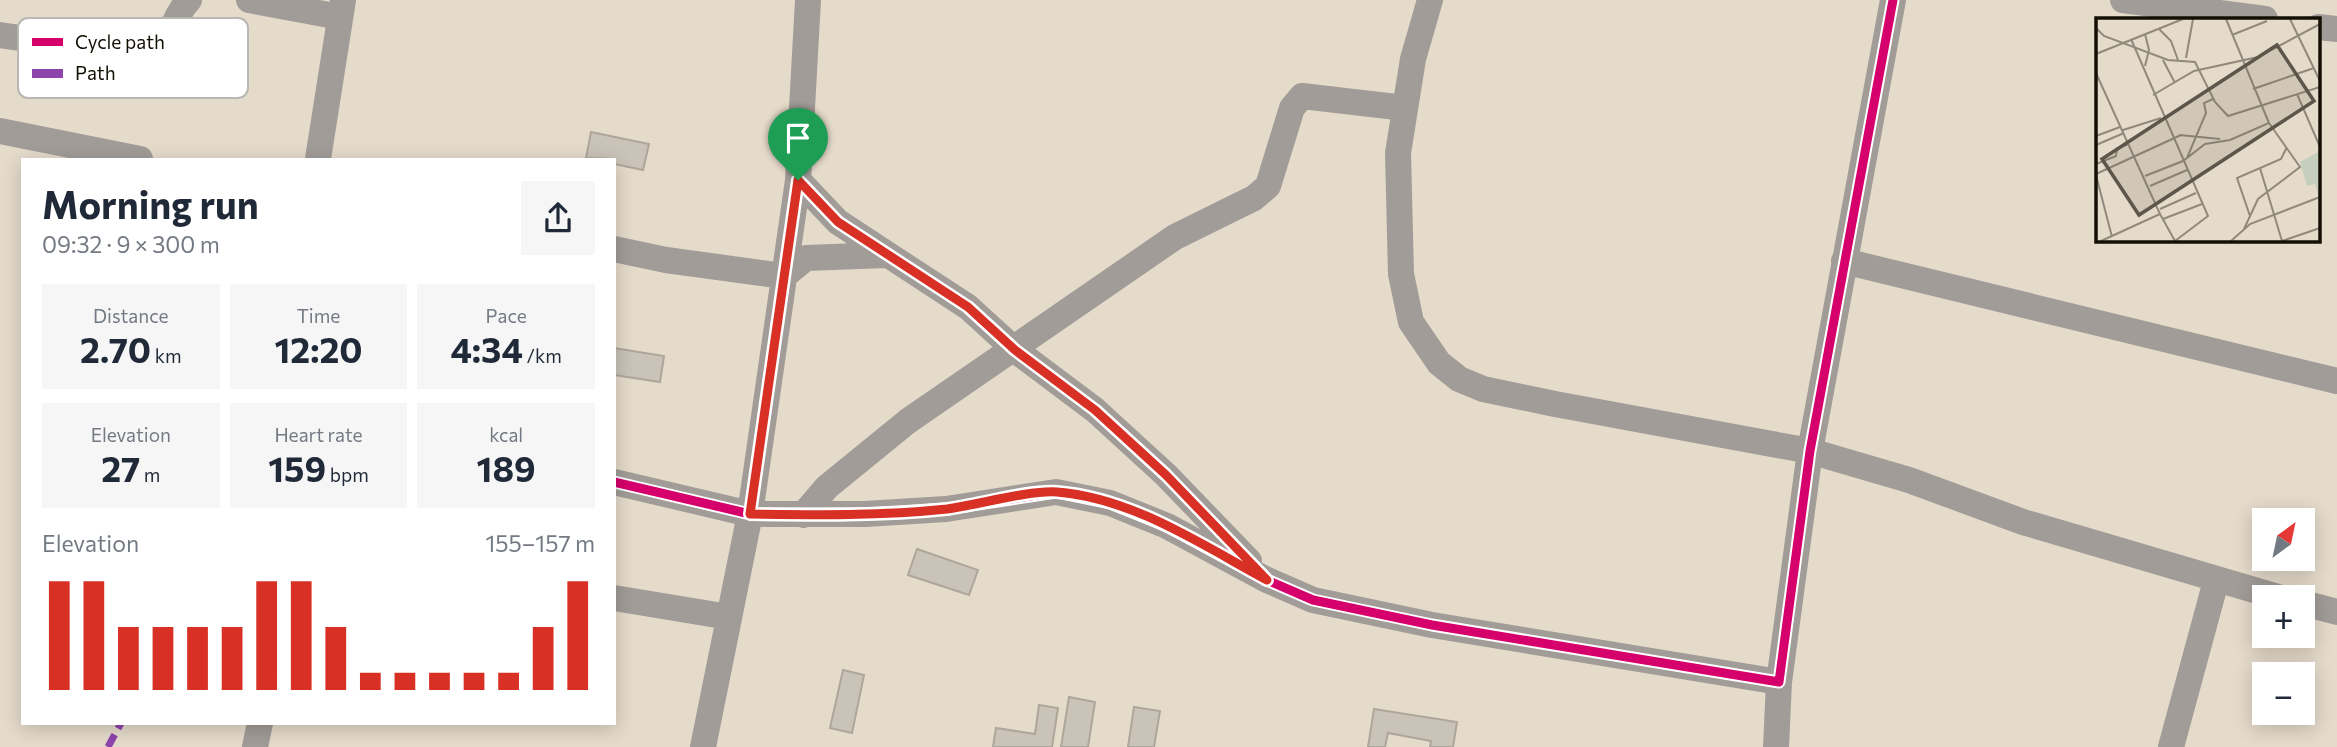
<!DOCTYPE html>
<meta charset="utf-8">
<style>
:root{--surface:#fff;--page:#f6f6f7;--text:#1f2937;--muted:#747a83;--accent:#d93025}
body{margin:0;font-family:Commissioner,sans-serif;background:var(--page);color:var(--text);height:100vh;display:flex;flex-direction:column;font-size:26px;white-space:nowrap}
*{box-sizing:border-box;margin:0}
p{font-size:23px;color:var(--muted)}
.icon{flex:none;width:38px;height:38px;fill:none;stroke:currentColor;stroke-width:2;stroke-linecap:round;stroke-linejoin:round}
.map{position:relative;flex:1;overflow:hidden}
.details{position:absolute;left:21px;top:158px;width:595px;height:567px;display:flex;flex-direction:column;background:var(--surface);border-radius:0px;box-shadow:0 4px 18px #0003}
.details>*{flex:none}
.needle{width:46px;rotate:33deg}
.tools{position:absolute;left:2252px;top:508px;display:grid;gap:14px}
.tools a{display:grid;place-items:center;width:63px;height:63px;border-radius:0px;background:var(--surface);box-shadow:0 4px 18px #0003;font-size:35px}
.pin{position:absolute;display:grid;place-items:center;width:60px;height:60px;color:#fff;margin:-72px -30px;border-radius:50% 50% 50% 0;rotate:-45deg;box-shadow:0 0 7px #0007}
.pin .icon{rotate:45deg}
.round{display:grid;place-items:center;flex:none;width:74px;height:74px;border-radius:0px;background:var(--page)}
.summary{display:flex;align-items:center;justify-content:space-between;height:119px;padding:0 21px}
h1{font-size:38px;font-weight:700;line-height:52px}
.figures{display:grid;grid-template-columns:repeat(3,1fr);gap:10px;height:119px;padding:7px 21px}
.figures div{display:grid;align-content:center;border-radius:0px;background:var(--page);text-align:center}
.figures b{font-size:35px;font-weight:700}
.figures small{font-size:19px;font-weight:400}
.figures p{font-size:19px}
.chart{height:196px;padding:14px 21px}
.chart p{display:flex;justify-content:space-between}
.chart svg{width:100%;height:126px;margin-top:7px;stroke:var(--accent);stroke-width:6}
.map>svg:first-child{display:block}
.building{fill:#cac3b7;stroke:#ada69a;stroke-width:2}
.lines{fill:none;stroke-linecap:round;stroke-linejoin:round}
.minor{stroke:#a19c97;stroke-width:26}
.quiet{stroke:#8e44ad;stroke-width:7;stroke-dasharray:14 7;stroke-linecap:butt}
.cycleway-casing{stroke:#fff;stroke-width:13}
.cycleway{stroke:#d6006c;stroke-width:9}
.route-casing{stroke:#fff;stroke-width:14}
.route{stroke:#d93025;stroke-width:9}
.inset-road{fill:none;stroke:#91897c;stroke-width:2}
.view{fill:#5d564a;fill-opacity:0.15;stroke:#5d564a;stroke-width:3.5}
.inset-edge{fill:none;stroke:#140f05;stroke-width:3.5}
.key{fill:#fff;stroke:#b8b7b4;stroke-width:2}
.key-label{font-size:19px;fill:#140f05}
</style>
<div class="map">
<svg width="2337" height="747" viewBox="0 0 2337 747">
<rect width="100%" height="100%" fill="#e5dbcb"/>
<path class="building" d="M 591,132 L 649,144 L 643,170 L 614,164 L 614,159 L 586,158 Z
M 614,348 L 664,356 L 660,382 L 614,375 Z
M 917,549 L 978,570 L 969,595 L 908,575 Z
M 843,670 L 864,675 L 852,733 L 830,728 Z
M 1069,697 L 1095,702 L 1088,747 L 1061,747 Z
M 1039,705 L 1058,708 L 1052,747 L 993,747 L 996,728 L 1035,734 Z
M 1134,707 L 1160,711 L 1154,747 L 1128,747 Z
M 1374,709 L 1457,722 L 1453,747 L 1430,747 L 1431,741 L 1388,733 L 1385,747 L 1368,747 Z"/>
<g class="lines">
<path class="minor" d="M 249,0 L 340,17
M 1430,0 L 1413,59 L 1398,153 L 1401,274 L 1411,322 L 1439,363 L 1459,379 L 1483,389 L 1555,404 L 1810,451 L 1909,480 L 2023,522 L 2278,597
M 2123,0 L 2265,19
M 2318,27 L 2337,29
M 0,35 L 145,56 C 173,46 170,19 189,0
M 0,131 L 140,159
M 318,159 L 343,0
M 798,180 L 838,222 L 968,307 L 1015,350 L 1095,410 L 1166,475 L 1249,561
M 614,249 L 666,260 L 784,276 L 806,258 L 887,255
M 1844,261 L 2337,381
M 614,482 L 750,514 L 865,514 L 946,509 L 1056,492 L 1110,503 L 1167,526 L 1267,580 L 1313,600 L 1432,625 L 1779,682 L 1810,451 L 1893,0
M 803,515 L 827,487 L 908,421 L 1175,237 L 1254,198 L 1268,186 L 1292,108 L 1302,96 L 1405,108
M 614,598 L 729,617
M 2303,603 L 2337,612
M 255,747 L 260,723
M 703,747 L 750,514 L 798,180 L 808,0
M 1776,747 L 1779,682
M 2171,747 L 2216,581"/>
<path class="quiet" d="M 108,747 L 121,723"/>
<defs>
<path id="cycleway" d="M 614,482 L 750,514 L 865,514 L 946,509 L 1056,492 L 1110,503 L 1167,526 L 1267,580 L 1313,600 L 1432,625 L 1779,682 L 1810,451 L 1893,0"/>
</defs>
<use href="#cycleway" class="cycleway-casing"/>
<use href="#cycleway" class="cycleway"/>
</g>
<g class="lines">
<defs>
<path id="route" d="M 798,180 L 838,222 L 968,307 L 1015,350 L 1095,410 L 1166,475 L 1267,580 C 1202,545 1133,498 1057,492 C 1029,490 977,505 947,509 C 881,516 815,515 750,514 Z"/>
</defs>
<use href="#route" class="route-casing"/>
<use href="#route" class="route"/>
</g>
<g transform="translate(2096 18)">
<rect width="224" height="224" fill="#e5dbcb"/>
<path d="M 224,133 L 224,175 L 222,176 L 219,166 L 211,168 L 204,144 Z" fill="#c5cfbd"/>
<path class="inset-road" d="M 194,1 L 224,63M 0,10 L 8,18 L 72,42 L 99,44 L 119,84 L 132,98 L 224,69M 63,11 L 75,23 L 82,42M 136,17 L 171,3M 35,21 L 112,198 L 79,223M 0,36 L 87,1M 90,40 L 97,1M 67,42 L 79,65M 49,48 L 53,32 L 49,16M 0,55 L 64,196 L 5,223M 157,71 L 218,50M 201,76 L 224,129M 57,77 L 98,53 L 162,39 L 224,6M 27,112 L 65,100M 83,117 L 124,121M 0,118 L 24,109M 0,127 L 28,115M 91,140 L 110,95 L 108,85 L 117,81M 0,146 L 20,138 L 21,131 L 32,126M 164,150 L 186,223M 0,156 L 85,117M 0,157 L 16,219M 49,158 L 87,143 L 109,126 L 134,122 L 173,105 L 130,1M 54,168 L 91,152M 64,191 L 100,175M 64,196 L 79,223M 154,198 L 141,160 L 185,141 L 191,129M 67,201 L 106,186M 148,211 L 162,181 L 204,149 L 173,105M 135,223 L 154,206 L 224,179M 186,223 L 224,210"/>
<path class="view" d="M 181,27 L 218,83 L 43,197 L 6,141 Z"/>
<rect width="224" height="224" class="inset-edge"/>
</g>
<rect x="18" y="18" width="230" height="80" rx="10" class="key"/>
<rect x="32" y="38" width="31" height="8" fill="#d6006c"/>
<rect x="32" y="69" width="31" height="9" fill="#8e44ad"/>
<g class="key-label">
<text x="75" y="49">Cycle path</text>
<text x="75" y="80">Path</text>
</g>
</svg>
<div class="tools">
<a><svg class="needle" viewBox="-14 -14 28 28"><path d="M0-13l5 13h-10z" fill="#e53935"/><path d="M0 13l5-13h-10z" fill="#747a83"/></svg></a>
<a>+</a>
<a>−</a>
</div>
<div class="pin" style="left:798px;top:180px;background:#1e9e55"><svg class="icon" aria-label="arrive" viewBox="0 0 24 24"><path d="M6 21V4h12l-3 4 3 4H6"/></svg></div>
<section class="details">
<div class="summary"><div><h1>Morning run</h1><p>09:32 · 9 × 300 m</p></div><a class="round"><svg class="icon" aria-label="share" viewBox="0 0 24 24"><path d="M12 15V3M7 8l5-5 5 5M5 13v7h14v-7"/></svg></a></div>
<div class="figures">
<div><p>Distance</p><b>2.70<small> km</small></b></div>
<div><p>Time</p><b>12:20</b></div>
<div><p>Pace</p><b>4:34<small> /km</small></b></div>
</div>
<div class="figures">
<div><p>Elevation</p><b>27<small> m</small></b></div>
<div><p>Heart rate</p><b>159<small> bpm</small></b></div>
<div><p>kcal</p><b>189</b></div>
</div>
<div class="chart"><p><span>Elevation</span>155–157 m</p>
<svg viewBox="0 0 160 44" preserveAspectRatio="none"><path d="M5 44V6M15 44V6M25 44V22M35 44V22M45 44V22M55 44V22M65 44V6M75 44V6M85 44V22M95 44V38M105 44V38M115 44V38M125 44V38M135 44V38M145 44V22M155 44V6"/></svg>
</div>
</section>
</div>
